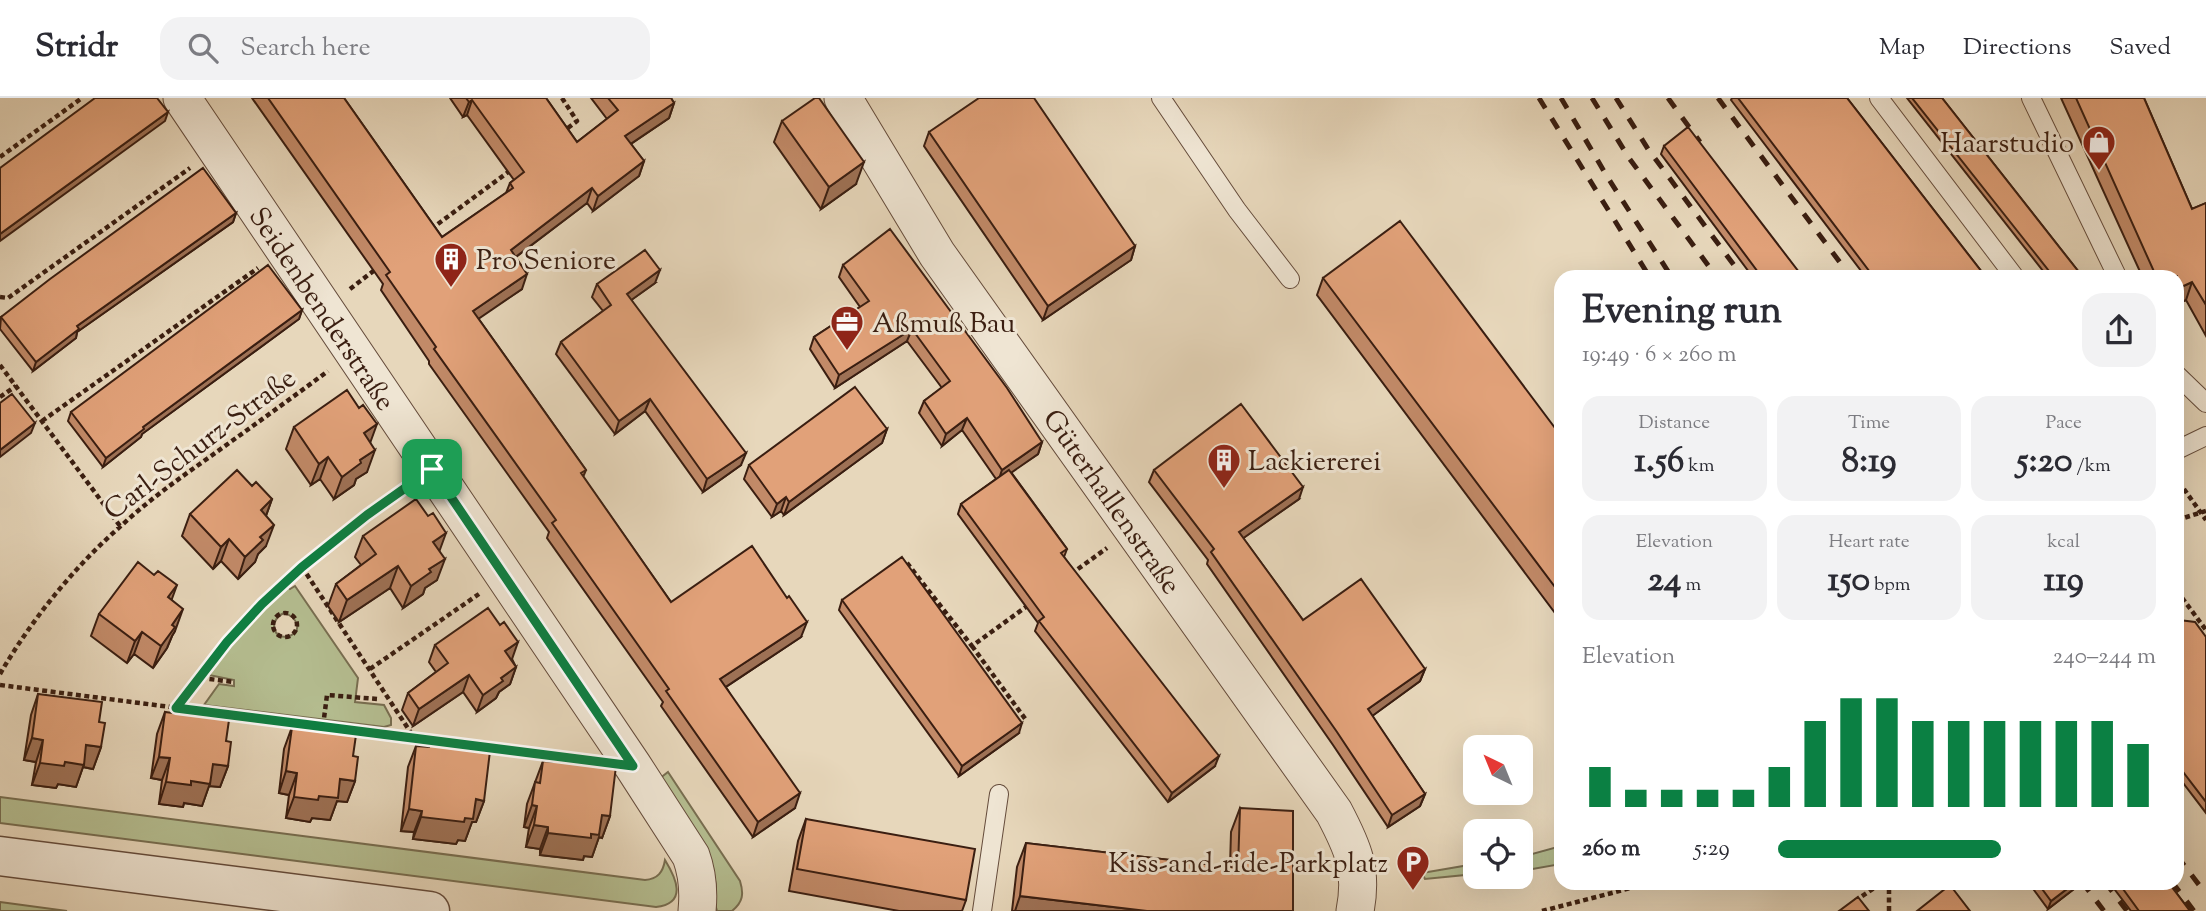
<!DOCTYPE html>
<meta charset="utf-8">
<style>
:root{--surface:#fff;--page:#f2f2f3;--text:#2b2b33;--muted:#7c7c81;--line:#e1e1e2;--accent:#0b8043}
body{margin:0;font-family:"Sorts Mill Goudy",serif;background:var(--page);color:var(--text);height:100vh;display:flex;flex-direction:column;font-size:26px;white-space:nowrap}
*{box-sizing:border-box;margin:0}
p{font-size:23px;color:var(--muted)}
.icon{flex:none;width:38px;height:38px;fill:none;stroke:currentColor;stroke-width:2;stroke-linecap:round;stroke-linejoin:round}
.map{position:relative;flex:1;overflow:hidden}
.side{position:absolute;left:1554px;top:172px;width:630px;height:620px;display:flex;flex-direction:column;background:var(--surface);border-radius:21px;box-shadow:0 7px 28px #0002}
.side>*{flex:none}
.needle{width:46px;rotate:317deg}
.controls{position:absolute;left:1463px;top:637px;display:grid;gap:14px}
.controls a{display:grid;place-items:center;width:70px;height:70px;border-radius:14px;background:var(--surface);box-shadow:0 7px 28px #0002;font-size:35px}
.pin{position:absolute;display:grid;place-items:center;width:60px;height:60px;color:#fff;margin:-30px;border-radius:14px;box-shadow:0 4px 10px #0006}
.round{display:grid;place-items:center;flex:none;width:74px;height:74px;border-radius:21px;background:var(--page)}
.overview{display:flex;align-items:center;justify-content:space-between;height:119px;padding:0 28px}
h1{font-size:38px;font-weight:800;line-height:52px}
.metrics{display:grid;grid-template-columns:repeat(3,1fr);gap:10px;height:119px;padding:7px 28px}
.metrics div{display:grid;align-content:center;border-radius:18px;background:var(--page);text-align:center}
.metrics b{font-size:35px;font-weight:800}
.metrics small{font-size:19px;font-weight:400}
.metrics p{font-size:19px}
.chart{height:196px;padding:14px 28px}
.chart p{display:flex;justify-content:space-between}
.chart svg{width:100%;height:126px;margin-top:7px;stroke:var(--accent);stroke-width:6}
ul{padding:0 28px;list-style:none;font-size:23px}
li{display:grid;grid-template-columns:112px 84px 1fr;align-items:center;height:52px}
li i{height:18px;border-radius:9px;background:var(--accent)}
header{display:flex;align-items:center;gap:42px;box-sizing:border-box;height:98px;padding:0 35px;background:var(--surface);border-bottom:2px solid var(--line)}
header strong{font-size:33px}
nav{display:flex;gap:38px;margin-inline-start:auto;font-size:24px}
.search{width:490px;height:63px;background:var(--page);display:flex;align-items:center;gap:18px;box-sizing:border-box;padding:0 24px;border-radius:21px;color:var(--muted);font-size:26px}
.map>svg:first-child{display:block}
.green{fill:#b5be91;stroke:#786e51;stroke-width:2;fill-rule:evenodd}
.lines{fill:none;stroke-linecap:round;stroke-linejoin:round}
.service-casing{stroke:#654c3c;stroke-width:20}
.minor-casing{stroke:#654c3c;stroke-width:39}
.tertiary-casing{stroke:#654c3c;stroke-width:41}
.path{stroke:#3a1e11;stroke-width:4.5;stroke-dasharray:5 3.5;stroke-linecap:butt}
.service{stroke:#efe5d3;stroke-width:18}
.minor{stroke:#efe5d3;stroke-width:37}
.tertiary{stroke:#efe5d3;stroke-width:38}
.rail{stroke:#3a1e11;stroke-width:5;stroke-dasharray:12 12;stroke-linecap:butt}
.wall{fill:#c28a68;stroke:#3a1e11;stroke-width:2}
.shaded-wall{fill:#9e7155;stroke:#3a1e11;stroke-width:2}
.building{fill:#e1a179;stroke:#3a1e11;stroke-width:2}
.route-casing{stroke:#fff;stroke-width:14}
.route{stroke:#0b8043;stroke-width:9}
.labels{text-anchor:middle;stroke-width:6;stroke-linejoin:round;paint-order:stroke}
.poi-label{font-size:28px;fill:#3a1e11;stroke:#efe5d3;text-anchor:start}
.street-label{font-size:28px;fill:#3a1e11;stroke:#efe5d3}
</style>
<header>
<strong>Stridr</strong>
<div class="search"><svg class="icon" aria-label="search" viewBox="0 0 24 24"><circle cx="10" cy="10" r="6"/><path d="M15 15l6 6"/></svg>Search here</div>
<nav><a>Map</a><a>Directions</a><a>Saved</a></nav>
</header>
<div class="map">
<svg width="2206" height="813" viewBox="0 0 2206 813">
<rect width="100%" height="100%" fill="#e7d7bb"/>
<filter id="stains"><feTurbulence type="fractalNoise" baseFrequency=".00286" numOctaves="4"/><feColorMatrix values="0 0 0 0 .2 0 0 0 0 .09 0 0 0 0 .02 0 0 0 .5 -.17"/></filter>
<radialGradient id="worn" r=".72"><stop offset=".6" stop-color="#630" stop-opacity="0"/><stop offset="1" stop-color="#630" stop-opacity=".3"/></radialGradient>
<path class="green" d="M 287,488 L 290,491 L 295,488 L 358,580 L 355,604 L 384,607 L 391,620 L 391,627 L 384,629 L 204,607 L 219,586 L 234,588 L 234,582 L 209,577 L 212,572 L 247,528 ZM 284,515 C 296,518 304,533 289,538 C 274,543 267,523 284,515 Z
M 668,674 L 740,783 C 744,796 743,804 732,813 L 717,813 L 715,806 L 716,789 L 713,769 L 659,681 Z
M 0,699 L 645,782 C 658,781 663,774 665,762 C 676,780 688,805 656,809 L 0,725 Z
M 1561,748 L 1561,766 L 1521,773 L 1521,759 Z
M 1475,766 L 1475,776 L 1425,781 L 1422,775 Z
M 0,804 L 67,813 L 0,813 Z"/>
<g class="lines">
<defs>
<path id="service" d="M 1161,0 L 1237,112 L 1290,181
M 1879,0 L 2014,178
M 2031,0 L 2117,178
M 2177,277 L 2206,305
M 2177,352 L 2206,338
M 982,813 L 999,696"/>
<path id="minor" d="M 182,0 L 633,668 L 691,758 C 698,777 699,793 697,813
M 843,0 L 937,156 L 1334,714 C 1353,750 1363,772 1355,813"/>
<path id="tertiary" d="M 0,758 L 430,813"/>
</defs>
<use href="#service" class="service-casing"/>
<use href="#minor" class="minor-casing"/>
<use href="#tertiary" class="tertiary-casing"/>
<path class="path" d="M 562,0 L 577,23 L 564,33
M 0,59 L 82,0
M 431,131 L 511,72
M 350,191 L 376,171
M 0,199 L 8,200 L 190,70
M 0,267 L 120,428
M 0,299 L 16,288
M 42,323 L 258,170
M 2179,384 L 2206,422
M 2177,422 L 2206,413
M 907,465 L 972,548 L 1030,506
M 302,469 L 415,641
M 1071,476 L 1107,450
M 2177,493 L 2206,532
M273 527a12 12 0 1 1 24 0a12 12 0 1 1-24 0Z
M 972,548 L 1026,622
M 370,571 L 479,496
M 0,576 C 32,521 74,469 122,427 C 150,401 180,380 211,358 C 250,330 289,302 328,273
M 201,580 L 234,584
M 0,587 L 589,663
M 177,610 L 227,544 L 262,506 L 302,469 L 406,389
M 323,628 L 327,597 L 377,601
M 1855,803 L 1883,784
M 1542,813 L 1654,784
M 1889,813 L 1889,784"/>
<use href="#service" class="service"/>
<use href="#minor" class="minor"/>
<use href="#tertiary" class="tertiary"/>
<path class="rail" d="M 1539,0 L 1649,178
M 1561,0 L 1608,80 L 1671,178
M 1592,0 L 1629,60 L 1716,178
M 1616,0 L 1648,51 L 1742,178
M 1668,0 L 1700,44
M 1718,0 L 1850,178
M 2177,758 L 2206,796
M 2082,784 L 2104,813
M 2105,784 L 2127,813
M 2172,784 L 2194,813"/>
</g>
<path class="wall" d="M 252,0 L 344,0 L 442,139 L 506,95 L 510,85 L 514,82 L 467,17 L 463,19 L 450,0 L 546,0 L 577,44 L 607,21 L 591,0 L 671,0 L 674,5 L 669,20 L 631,46 L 644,63 L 639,78 L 593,113 L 587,105 L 516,159 L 522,191 L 478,220 L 586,372 L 583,379 L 671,504 L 801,539 L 726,589 L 795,710 L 753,739 L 661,608 L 663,604 L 547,440 L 549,434 L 429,266 L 429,263 L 381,192 L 383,186 Z
M 1732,0 L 1847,0 L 1985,178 L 1865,178 L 1731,2 Z
M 1907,0 L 1942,0 L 2082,178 L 2047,178 Z
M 2061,0 L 2144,0 L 2192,111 L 2206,105 L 2206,238 L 2186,202 L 2177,206 L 2177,178 L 2142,178 Z
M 782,23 L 856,86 L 821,111 L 774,44 Z
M 929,34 L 1135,148 L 1131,162 L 1043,222 L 924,48 Z
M 1664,48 L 1802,178 L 1752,178 L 1661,56 Z
M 236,115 L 233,124 L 77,234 L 76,240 L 33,273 L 0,231 L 1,219 Z
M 843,167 L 1042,344 L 1038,356 L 1011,374 L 1067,451 L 1064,459 L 1215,668 L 1168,704 L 1035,533 L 1038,525 L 958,416 L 961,406 L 996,381 L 962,332 L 942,348 L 919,315 L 924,303 L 942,290 L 907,243 L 835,290 L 810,251 L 814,239 L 860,209 L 839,179 Z
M 1323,180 L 1561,338 L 1561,523 L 1317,197 Z
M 655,185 L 631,202 L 741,367 L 703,394 L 645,313 L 615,336 L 556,256 L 561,244 L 603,213 L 592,199 L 597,186 Z
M 302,212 L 299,221 L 142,336 L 141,339 L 103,369 L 68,323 L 71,314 Z
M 294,329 L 370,344 L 367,374 L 356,381 L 354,387 L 334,401 L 320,381 L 311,387 L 286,351 Z
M 887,331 L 882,345 L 784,417 L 781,413 L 772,419 L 744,381 L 749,367 Z
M 1154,372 L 1299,401 L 1243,440 L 1303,522 L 1425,571 L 1420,583 L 1372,618 L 1425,696 L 1420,708 L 1388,729 L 1333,647 L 1207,466 L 1208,462 L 1149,384 Z
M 252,388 L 272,401 L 266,418 L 266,448 L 258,456 L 255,464 L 238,481 L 221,463 L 213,471 L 182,438 L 190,416 Z
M 363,438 L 439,453 L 437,482 L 425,490 L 423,496 L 403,510 L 390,490 L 339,524 L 328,508 L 336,486 L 361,467 L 355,459 Z
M 171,502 L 175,533 L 172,538 L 167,550 L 153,570 L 134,556 L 127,565 L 91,538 L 99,516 Z
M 842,502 L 1019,635 L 959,678 L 839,512 Z
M 2177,523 L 2206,539 L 2206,715 L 2177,677 Z
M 435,547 L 512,561 L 516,569 L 510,586 L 499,594 L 496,600 L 477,614 L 463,594 L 413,628 L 402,612 L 408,595 L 436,574 L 429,564 Z
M 38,596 L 99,624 L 101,649 L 93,671 L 83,669 L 76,689 L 58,686 L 56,690 L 32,687 L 36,664 L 24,662 L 31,617 Z
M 165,614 L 226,643 L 228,668 L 220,689 L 209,688 L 202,708 L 184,705 L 183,709 L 159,706 L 162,682 L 151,680 L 157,636 Z
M 292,629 L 353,658 L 355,683 L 347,704 L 337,703 L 330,722 L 312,720 L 310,724 L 286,720 L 289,697 L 279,695 L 284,651 Z
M 429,645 L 484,703 L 476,724 L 472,724 L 465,743 L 458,742 L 456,746 L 413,741 L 414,734 L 401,733 L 408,669 L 416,648 L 428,649 Z
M 555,661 L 610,718 L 602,740 L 599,739 L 592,759 L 584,758 L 583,762 L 540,757 L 540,751 L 526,749 L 529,730 L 524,729 L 527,706 L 543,663 L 554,664 Z
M 1240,710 L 1293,813 L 1012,813 L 1017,769 L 1026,745 L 1230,769 L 1231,734 Z
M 806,721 L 966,802 L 962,813 L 899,813 L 789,793 L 798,743 Z
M 2028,784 L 2083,784 L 2048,811 Z
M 2109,784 L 2168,784 L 2190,813 L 2131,813 Z"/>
<path class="shaded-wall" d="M 472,2 L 467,17 L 463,19 L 469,4 Z
M 674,5 L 669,20 L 620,53 L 625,38 Z
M 168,14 L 165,23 L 0,143 L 0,136 Z
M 644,63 L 639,78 L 593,113 L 598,98 Z
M 864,64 L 856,86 L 821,111 L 829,89 Z
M 592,90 L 587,105 L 505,167 L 511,152 Z
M 236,115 L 233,124 L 77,234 L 76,240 L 33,273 L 36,264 L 77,228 Z
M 1135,148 L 1131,162 L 1043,222 L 1048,208 Z
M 660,172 L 655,185 L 623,208 L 627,196 Z
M 527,176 L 522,191 L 468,228 L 473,213 Z
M 2192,184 L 2186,202 L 2177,206 L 2177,191 Z
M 302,212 L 299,221 L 142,336 L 141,339 L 103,369 L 106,360 L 143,329 Z
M 912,231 L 907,243 L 835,290 L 839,277 Z
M 650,301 L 645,313 L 615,336 L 619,323 Z
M 967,320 L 962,332 L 942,348 L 946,336 Z
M 35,325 L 31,335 L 0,359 L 0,352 Z
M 377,326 L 369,348 L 364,335 Z
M 887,331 L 882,345 L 784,417 L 789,404 Z
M 1042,344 L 1038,356 L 998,384 L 1002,372 Z
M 375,352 L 367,374 L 356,381 L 354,387 L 334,401 L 342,379 L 360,362 Z
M 746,355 L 741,367 L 703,394 L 707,381 Z
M 328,359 L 320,381 L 311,387 L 319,366 Z
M 1303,389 L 1299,401 L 1235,446 L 1239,434 Z
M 786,399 L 781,413 L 772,419 L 777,406 Z
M 272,401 L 264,423 L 261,412 Z
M 274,427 L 266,448 L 258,456 L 255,464 L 238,481 L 245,459 L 260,439 Z
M 446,435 L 438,457 L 433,444 Z
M 229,441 L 221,463 L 213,471 L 221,449 Z
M 445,461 L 437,482 L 425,490 L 423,496 L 403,510 L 411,488 L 429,471 Z
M 398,468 L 390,490 L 339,524 L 347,502 Z
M 177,487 L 169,509 L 168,499 Z
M 183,511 L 175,533 L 172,538 L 167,550 L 153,570 L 161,548 L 172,527 Z
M 807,524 L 801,539 L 715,596 L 720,581 Z
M 142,534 L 134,556 L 127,565 L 135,543 Z
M 518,544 L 512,561 L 499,570 L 505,553 Z
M 516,569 L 510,586 L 499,594 L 496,600 L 477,614 L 483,597 L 501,580 Z
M 1425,571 L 1420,583 L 1364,624 L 1368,611 Z
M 469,577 L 463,594 L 413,628 L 419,611 Z
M 1022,625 L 1019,635 L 959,678 L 962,668 Z
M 32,640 L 43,642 L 36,664 L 24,662 Z
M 86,647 L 101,649 L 93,671 L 83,669 L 76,689 L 58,686 L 56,690 L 32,687 L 40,665 L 65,664 Z
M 1219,658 L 1215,668 L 1168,704 L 1172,695 Z
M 159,659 L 170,660 L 162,682 L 151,680 Z
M 213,666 L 228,668 L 220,689 L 209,688 L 202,708 L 184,705 L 183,709 L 159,706 L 166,684 L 191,683 Z
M 286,673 L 297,675 L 289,697 L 279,695 Z
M 340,681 L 355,683 L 347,704 L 337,703 L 330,722 L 312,720 L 310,724 L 286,720 L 294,699 L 319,698 Z
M 800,695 L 795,710 L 753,739 L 758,724 Z
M 1425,696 L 1420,708 L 1388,729 L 1392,717 Z
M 476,701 L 484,703 L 476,724 L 472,724 L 465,743 L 458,742 L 456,746 L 413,741 L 421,719 Z
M 532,707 L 537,708 L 529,730 L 524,729 Z
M 409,711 L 422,713 L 414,734 L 401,733 Z
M 602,717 L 610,718 L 602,740 L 599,739 L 592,759 L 584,758 L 583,762 L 540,757 L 548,735 Z
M 534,727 L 548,729 L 540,751 L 526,749 Z
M 2076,784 L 2083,784 L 2048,811 L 2051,803 Z
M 1020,798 L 1147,813 L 1015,813 Z"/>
<path class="building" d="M 95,0 L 157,0 L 168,14 L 0,136 L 0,70 Z
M 268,0 L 344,0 L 442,139 L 513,90 L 510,85 L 524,74 L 472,2 L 469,4 L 466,0 L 546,0 L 577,44 L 618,12 L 608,0 L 671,0 L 674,5 L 625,38 L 644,63 L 598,98 L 592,90 L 511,152 L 527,176 L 473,213 L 586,372 L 581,375 L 671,504 L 752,448 L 787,500 L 789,498 L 807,524 L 720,581 L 800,695 L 758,724 L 666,593 L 669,591 L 552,425 L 556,422 L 434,251 L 436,249 L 386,177 L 390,174 Z
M 815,0 L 819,0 L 864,64 L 829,89 L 782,23 Z
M 979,0 L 1034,0 L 1135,148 L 1048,208 L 929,34 Z
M 1738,0 L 1847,0 L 1985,178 L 1873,178 Z
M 1912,0 L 1942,0 L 2082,178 L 2053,178 Z
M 2076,0 L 2144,0 L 2192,111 L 2206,105 L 2206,207 L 2192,184 L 2177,191 L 2177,178 L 2156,178 Z
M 1688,29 L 1802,178 L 1761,178 L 1664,48 Z
M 203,70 L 236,115 L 77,228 L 79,231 L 36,264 L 1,219 L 50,181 Z
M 1400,123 L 1561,338 L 1561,497 L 1323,180 Z
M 890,131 L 1007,290 L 1042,344 L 1002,372 L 967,320 L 946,336 L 924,303 L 950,283 L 912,231 L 839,277 L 814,239 L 869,203 L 843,167 Z
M 645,152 L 660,172 L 627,196 L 746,355 L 707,381 L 650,301 L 619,323 L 561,244 L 611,207 L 597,186 Z
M 268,167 L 302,212 L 143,329 L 144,331 L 106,360 L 71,314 Z
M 855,289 L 887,331 L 789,404 L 786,399 L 777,406 L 749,367 Z
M 347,292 L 359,310 L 363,307 L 377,326 L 364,335 L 375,352 L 360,362 L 361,365 L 342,379 L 328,359 L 319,366 L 294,329 Z
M 12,296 L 35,325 L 0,352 L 0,305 Z
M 1241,306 L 1303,389 L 1239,434 L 1303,522 L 1361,481 L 1425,571 L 1368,611 L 1425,696 L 1392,717 L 1337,634 L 1211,454 L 1214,451 L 1154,372 Z
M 237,372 L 252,388 L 256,384 L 272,401 L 261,412 L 274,427 L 260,439 L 263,442 L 245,459 L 229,441 L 221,449 L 190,416 Z
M 1009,372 L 1067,451 L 1061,455 L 1219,658 L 1172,695 L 1039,523 L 1044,519 L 961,406 Z
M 416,401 L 428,418 L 433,415 L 446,435 L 433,444 L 445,461 L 429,471 L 431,474 L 411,488 L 398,468 L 347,502 L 336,486 L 376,456 L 363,438 Z
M 902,459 L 1022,625 L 962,668 L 842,502 Z
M 138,464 L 154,477 L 158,473 L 177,487 L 168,499 L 183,511 L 172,527 L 175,529 L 161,548 L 142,534 L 135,543 L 99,516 Z
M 488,510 L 500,527 L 504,524 L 518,544 L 505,553 L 516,569 L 501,580 L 503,583 L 483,597 L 469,577 L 419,611 L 408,595 L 448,565 L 435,547 Z
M 2179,522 L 2195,524 L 2206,539 L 2206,704 L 2177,666 L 2177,523 Z
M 38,596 L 102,604 L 99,624 L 105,625 L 101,649 L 86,647 L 84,667 L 65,664 L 64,668 L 40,665 L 43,642 L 32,640 Z
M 165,614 L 229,622 L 226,643 L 231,644 L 228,668 L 213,666 L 210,686 L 191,683 L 191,687 L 166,684 L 170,660 L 159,659 Z
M 292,629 L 356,637 L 353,658 L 358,659 L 355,683 L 340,681 L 338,700 L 319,698 L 318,702 L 294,699 L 297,675 L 286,673 Z
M 429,645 L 490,653 L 484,703 L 476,701 L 473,721 L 465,720 L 464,724 L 421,719 L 422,713 L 409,711 L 416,648 L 429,649 Z
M 555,661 L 616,668 L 610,718 L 602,717 L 599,737 L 591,736 L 591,740 L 548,735 L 548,729 L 534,727 L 537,708 L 532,707 L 535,684 L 540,685 L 543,663 L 555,664 Z
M 1240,710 L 1293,713 L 1293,813 L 1147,813 L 1020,798 L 1026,745 L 1238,770 Z
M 806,721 L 975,751 L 966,802 L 797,771 Z
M 2037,784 L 2076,784 L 2051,803 Z
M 2118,784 L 2168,784 L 2190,813 L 2139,813 Z
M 1950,787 L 1970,813 L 1917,813 Z
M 1858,799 L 1869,813 L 1839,813 Z"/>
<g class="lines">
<defs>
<path id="route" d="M 432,371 L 633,668 L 176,610 L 227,544 L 262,506 L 302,469 L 367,417 Z"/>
</defs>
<use href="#route" class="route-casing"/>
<use href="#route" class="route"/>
</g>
<defs>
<symbol id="shop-pin" viewBox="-11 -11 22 30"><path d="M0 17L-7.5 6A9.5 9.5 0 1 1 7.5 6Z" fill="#8f2418" stroke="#efe5d3"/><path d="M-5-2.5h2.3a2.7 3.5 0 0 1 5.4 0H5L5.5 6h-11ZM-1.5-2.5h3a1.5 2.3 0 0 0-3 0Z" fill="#fff"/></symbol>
<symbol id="building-pin" viewBox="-11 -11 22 30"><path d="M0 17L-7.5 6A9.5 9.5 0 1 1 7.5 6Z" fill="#8f2418" stroke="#efe5d3"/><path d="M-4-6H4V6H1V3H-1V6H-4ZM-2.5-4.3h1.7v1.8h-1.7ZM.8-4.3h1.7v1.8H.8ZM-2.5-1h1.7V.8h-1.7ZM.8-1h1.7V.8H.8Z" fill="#fff"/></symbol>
<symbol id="office-pin" viewBox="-11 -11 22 30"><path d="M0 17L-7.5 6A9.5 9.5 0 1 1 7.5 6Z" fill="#8f2418" stroke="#efe5d3"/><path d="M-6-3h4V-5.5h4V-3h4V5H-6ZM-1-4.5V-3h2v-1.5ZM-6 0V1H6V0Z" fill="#fff"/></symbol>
<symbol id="parking-pin" viewBox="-11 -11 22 30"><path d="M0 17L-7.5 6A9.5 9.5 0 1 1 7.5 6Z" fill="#8f2418" stroke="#efe5d3"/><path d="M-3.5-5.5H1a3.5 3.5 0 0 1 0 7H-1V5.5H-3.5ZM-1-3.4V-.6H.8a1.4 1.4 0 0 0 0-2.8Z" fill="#fff"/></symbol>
</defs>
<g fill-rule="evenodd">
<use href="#shop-pin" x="2080" y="25" width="38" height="52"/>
<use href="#building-pin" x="432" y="142" width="38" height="52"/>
<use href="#office-pin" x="828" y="205" width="38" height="52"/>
<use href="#building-pin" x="1205" y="343" width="38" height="52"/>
<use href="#parking-pin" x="1394" y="745" width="38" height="52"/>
</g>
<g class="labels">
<g class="poi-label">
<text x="2074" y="54" text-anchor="end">Haarstudio</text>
<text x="476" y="171">Pro Seniore</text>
<text x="872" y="234">Aßmuß Bau</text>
<text x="1248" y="372">Lackiererei</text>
<text x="1388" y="774" text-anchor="end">Kiss-and-ride-Parkplatz</text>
</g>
<g class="street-label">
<text transform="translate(323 210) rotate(56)" y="10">Seidenbenderstraße</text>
<text transform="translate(199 345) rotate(-37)" y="10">Carl-Schurz-Straße</text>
<text transform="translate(1113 403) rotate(55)" y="10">Güterhallenstraße</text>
</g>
</g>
<rect width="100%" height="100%" filter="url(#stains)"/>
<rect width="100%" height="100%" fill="url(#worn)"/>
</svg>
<div class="controls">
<a><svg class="needle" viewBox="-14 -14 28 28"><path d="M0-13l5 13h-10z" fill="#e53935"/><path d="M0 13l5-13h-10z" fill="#7c7c81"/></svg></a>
<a><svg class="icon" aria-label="locate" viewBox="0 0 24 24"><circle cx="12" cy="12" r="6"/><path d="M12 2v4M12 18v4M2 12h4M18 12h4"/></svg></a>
</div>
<div class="pin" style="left:432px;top:371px;background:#1e9e55"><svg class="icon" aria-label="arrive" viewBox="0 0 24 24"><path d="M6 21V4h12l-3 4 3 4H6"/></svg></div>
<section class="side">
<div class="overview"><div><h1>Evening run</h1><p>19:49 · 6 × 260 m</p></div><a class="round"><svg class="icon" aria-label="share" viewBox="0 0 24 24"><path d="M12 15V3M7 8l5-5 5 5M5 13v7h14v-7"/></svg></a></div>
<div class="metrics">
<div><p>Distance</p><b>1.56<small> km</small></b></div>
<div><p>Time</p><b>8:19</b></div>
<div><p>Pace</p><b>5:20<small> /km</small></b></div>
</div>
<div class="metrics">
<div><p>Elevation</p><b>24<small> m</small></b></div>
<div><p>Heart rate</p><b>150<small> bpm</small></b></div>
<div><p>kcal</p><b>119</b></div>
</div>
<div class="chart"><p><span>Elevation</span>240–244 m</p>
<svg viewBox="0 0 160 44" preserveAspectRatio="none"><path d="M5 44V30M15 44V38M25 44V38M35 44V38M45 44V38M55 44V30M65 44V14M75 44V6M85 44V6M95 44V14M105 44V14M115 44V14M125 44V14M135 44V14M145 44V14M155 44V22"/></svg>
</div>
<ul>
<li><b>260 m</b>5:29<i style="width:59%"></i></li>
</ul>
</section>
</div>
